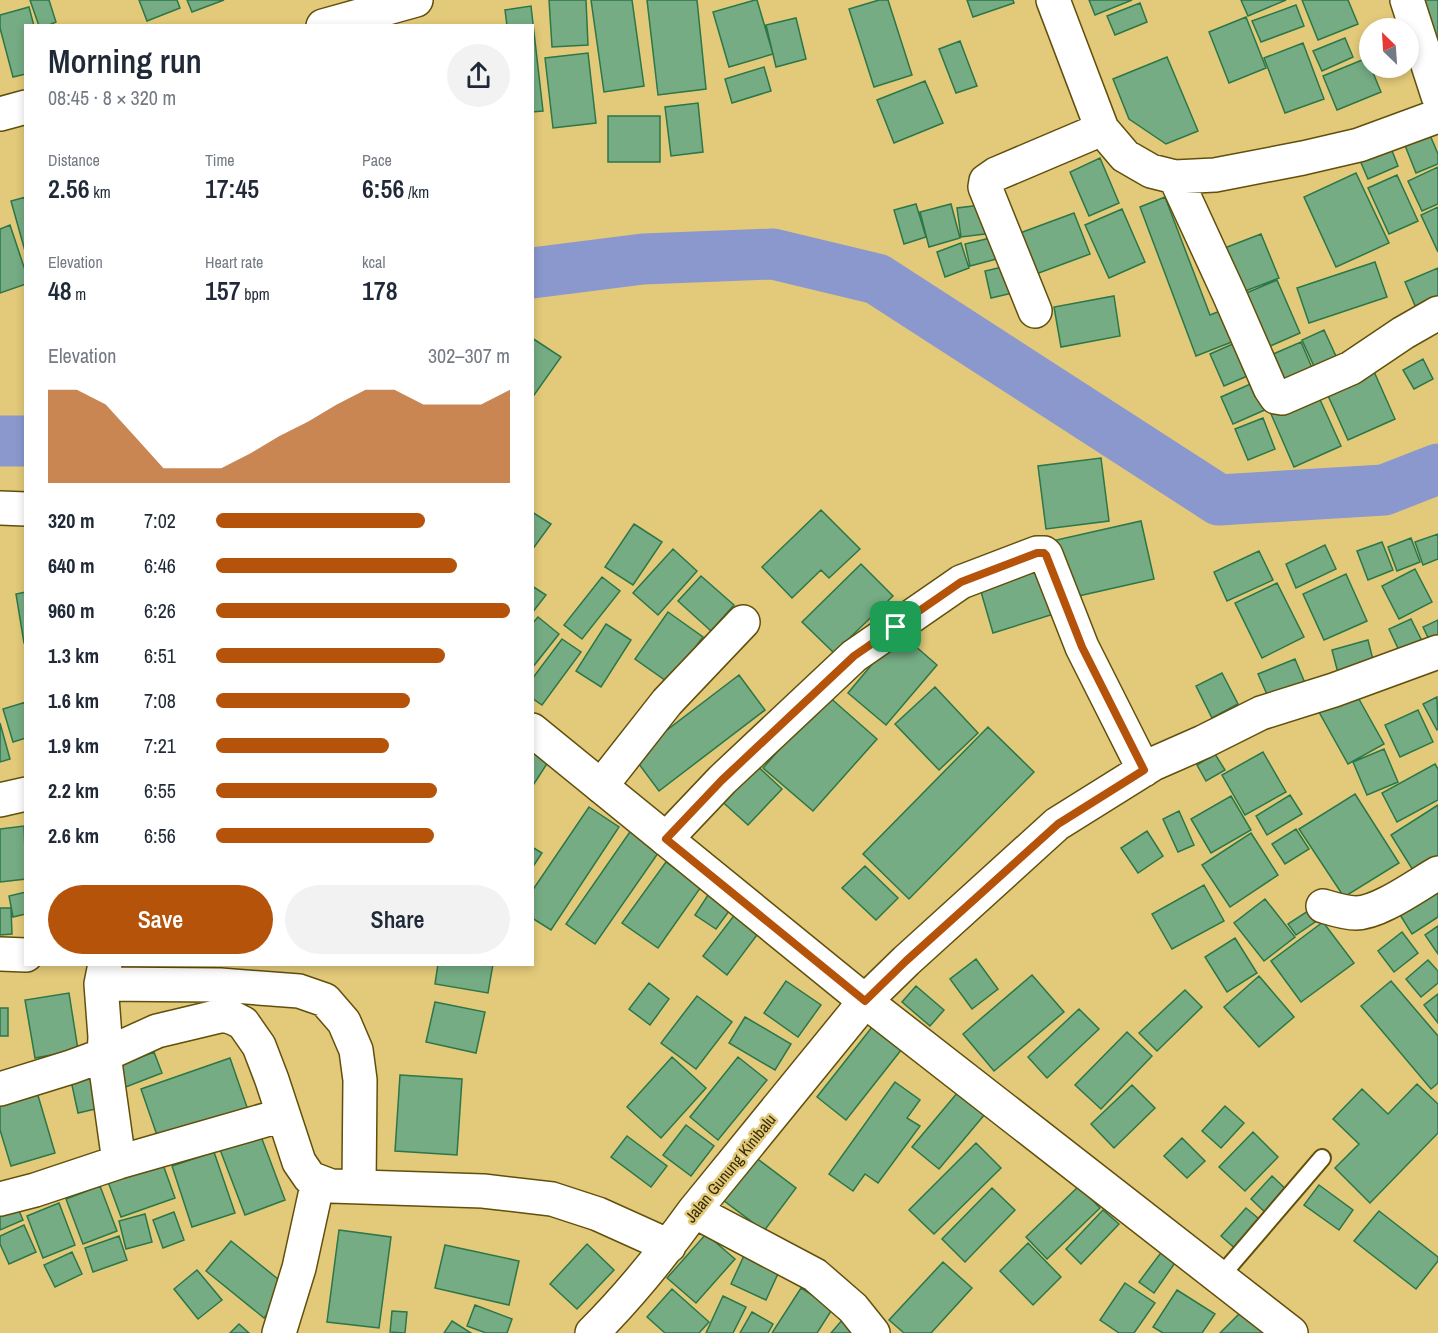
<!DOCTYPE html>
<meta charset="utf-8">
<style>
:root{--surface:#fff;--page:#f2f2f3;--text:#1f2937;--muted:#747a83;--accent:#b45309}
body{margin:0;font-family:"Archivo Narrow",sans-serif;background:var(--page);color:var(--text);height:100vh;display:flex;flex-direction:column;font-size:22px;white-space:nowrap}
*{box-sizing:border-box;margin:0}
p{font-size:20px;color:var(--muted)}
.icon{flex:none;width:33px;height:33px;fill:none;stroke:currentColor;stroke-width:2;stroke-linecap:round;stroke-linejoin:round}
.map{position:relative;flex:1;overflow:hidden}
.panel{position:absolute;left:24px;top:24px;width:510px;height:942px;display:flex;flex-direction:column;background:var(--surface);border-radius:0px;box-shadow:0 3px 9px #0003}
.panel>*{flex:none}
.needle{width:39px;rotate:335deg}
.fabs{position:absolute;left:1359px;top:18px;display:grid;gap:12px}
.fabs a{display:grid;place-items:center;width:60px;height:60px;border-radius:50%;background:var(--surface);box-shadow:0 3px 9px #0003;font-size:30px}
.pin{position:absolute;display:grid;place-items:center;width:51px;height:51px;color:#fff;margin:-26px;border-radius:12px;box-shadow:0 3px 9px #0006}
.round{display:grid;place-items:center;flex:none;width:63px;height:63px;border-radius:32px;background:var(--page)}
.head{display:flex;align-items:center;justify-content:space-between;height:102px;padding:0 24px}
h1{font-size:33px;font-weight:600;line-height:45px}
.metrics{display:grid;grid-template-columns:repeat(3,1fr);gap:9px;height:102px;padding:6px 24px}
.metrics div{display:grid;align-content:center}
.metrics b{font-size:26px;font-weight:600}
.metrics small{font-size:16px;font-weight:400}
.metrics p{font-size:16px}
.chart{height:168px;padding:12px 24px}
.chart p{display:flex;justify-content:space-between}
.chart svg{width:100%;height:108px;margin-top:6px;fill:var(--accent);opacity:.7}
.cta{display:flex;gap:12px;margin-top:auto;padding:12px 24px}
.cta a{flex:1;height:69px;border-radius:36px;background:var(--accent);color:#fff;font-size:24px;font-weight:600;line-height:69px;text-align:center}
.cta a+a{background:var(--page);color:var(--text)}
ul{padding:0 24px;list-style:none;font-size:20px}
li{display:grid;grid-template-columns:96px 72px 1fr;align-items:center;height:45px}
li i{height:15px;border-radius:8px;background:var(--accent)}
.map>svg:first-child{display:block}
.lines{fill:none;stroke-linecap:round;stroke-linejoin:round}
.river{stroke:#8a98ce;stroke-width:51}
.building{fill:#75ac84;stroke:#2d7647;stroke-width:1.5}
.service-casing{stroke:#614f0b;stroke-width:20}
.minor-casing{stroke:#614f0b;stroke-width:36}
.tertiary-casing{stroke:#614f0b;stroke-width:36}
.primary-casing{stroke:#614f0b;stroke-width:36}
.service{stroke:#fff;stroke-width:16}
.minor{stroke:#fff;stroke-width:33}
.tertiary{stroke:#fff;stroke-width:33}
.primary{stroke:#fff;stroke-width:33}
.route-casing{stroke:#fff;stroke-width:12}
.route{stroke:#b45309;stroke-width:8}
.labels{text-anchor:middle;stroke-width:5;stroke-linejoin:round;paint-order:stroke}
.street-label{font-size:16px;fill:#352b08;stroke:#e3ca7a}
</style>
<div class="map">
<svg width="1438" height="1333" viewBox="0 0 1438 1333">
<rect width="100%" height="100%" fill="#e3ca7a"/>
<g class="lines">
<path class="river" d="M 532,273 L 643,259 L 773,254 L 877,279 L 1219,500 L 1384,490 L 1438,469
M 0,441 L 26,441"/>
</g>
<path class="building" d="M 30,0 L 49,0 L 56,22 L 47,26 L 39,26 Z
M 139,0 L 177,0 L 180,8 L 147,21 Z
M 187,0 L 224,0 L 192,12 Z
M 549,0 L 586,0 L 588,45 L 552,47 Z
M 591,0 L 632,0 L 644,86 L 604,92 Z
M 647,0 L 697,0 L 706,89 L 658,95 Z
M 755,0 L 757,0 L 773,54 L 729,67 L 713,12 Z
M 879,0 L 888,0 L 912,75 L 874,87 L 849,9 Z
M 967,0 L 1013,0 L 1014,3 L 973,17 Z
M 1089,0 L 1132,0 L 1095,15 Z
M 1241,0 L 1286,0 L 1248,16 Z
M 1302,0 L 1348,0 L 1358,24 L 1318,40 Z
M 1425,0 L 1438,0 L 1438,56 L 1418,2 Z
M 1140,3 L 1147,22 L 1115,35 L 1107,16 Z
M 1296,5 L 1304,26 L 1261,42 L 1252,21 Z
M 531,6 L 543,111 L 532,112 L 532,26 L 507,26 L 505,10 Z
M 29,7 L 34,26 L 26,26 L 26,74 L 13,77 L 0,28 L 0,15 Z
M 1246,17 L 1266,68 L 1229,83 L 1209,32 Z
M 796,18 L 806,59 L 776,67 L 766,25 Z
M 1345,38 L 1353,57 L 1322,71 L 1313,51 Z
M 960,41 L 977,86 L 956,93 L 939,49 Z
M 1303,43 L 1324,99 L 1285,113 L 1264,58 Z
M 588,53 L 596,123 L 553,128 L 545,58 Z
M 1167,57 L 1198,131 L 1166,144 L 1129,119 L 1113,79 Z
M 1367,58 L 1381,92 L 1337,110 L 1323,76 Z
M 764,67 L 771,91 L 732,103 L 725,79 Z
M 925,81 L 943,123 L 894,143 L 877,100 Z
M 698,103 L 703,152 L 671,156 L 665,107 Z
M 608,116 L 660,116 L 660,162 L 608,162 Z
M 1427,128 L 1438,154 L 1438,164 L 1416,173 L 1402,138 Z
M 1389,143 L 1398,166 L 1368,179 L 1358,156 Z
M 1100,158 L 1119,203 L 1089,216 L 1070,172 Z
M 1438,167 L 1438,204 L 1422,211 L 1408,181 Z
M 1356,173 L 1389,243 L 1336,267 L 1304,197 Z
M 1397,175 L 1418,221 L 1389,234 L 1368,188 Z
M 26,197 L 26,251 L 25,251 L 11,201 Z
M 1165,197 L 1210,315 L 1230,307 L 1242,338 L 1196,356 L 1140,207 Z
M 916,204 L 926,237 L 904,244 L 894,210 Z
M 951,204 L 960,238 L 929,247 L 920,212 Z
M 989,204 L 993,233 L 961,237 L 957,208 Z
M 1438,207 L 1438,252 L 1421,215 Z
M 1122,209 L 1145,262 L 1109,278 L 1085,225 Z
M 1074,213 L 1090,254 L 1036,274 L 1020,233 Z
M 10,225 L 26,273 L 26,284 L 0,293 L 0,229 Z
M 1261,234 L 1279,278 L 1240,293 L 1222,249 Z
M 1003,235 L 1008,256 L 970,266 L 965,244 Z
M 961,243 L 969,268 L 945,277 L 937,252 Z
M 1375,262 L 1387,297 L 1309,323 L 1297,288 Z
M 1011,265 L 1017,292 L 991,298 L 985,271 Z
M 1438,268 L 1438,307 L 1419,315 L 1405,282 Z
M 1277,280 L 1300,333 L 1261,350 L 1237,297 Z
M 1114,296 L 1120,336 L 1061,347 L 1054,307 Z
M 1324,330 L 1340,365 L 1318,375 L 1302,340 Z
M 532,338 L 561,357 L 532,398 Z
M 1244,339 L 1259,371 L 1224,386 L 1210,354 Z
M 1301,342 L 1316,377 L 1279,393 L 1264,358 Z
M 1423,359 L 1433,379 L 1414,389 L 1403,370 Z
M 1372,367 L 1395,419 L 1348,440 L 1325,389 Z
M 1255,382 L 1267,409 L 1233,424 L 1221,397 Z
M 1317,393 L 1341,446 L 1294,467 L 1271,414 Z
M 1263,418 L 1275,449 L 1248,460 L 1235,429 Z
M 1101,458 L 1109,521 L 1046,529 L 1038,466 Z
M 821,510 L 860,549 L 829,578 L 821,570 L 792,598 L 762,567 Z
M 532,512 L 551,524 L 532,550 Z
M 1141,521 L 1154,579 L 1065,599 L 1052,541 Z
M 634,524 L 662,542 L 633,585 L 605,567 Z
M 1438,534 L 1438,559 L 1423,565 L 1415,542 Z
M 1411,538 L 1420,562 L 1397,571 L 1388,547 Z
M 1382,542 L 1393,570 L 1368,580 L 1357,551 Z
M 1325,545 L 1336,569 L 1296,588 L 1286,564 Z
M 673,549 L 697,571 L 658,615 L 633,593 Z
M 1259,551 L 1273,580 L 1227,601 L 1214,572 Z
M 1042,559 L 1057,613 L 993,633 L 977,578 Z
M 861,564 L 893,596 L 834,653 L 802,622 Z
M 1415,569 L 1432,602 L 1399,619 L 1382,586 Z
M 1346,574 L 1367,621 L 1324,640 L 1303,594 Z
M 701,576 L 734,605 L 711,631 L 678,601 Z
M 602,577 L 620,591 L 582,639 L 564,625 Z
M 1277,583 L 1304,637 L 1262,658 L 1235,603 Z
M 532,586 L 546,595 L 532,613 Z
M 26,592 L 26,643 L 24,643 L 16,594 Z
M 668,612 L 703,637 L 669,683 L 635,659 Z
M 538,617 L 559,634 L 532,668 L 532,624 Z
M 1411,619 L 1426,649 L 1403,659 L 1389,629 Z
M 1438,620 L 1438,645 L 1433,648 L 1423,627 Z
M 606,624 L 631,640 L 601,687 L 576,671 Z
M 899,632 L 937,665 L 886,725 L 848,693 Z
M 562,639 L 581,652 L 542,705 L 532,698 L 532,679 Z
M 1368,640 L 1374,664 L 1338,673 L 1332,650 Z
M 1295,659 L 1305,683 L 1269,699 L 1258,674 Z
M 1222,673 L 1238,704 L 1212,718 L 1196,686 Z
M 739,675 L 765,710 L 659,791 L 633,756 Z
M 935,687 L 978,733 L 939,770 L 895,724 Z
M 1355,692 L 1384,744 L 1348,764 L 1319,712 Z
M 827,695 L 877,739 L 813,811 L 763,768 Z
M 1437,697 L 1438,729 L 1437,730 L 1423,704 Z
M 26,702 L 26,738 L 13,742 L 3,709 Z
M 1418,710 L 1433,742 L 1400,757 L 1385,725 Z
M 0,723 L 10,759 L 0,762 Z
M 988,727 L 1034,772 L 909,899 L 863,854 Z
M 532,749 L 550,759 L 532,787 Z
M 1384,749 L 1398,782 L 1367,795 L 1353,762 Z
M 1263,752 L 1286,792 L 1245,815 L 1222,775 Z
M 1215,754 L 1225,770 L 1206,781 L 1197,765 Z
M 751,760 L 782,789 L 748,825 L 716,796 Z
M 1435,764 L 1438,769 L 1438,800 L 1397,822 L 1382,793 Z
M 1355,794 L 1399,863 L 1344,897 L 1299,829 Z
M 1290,795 L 1302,814 L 1267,835 L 1256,816 Z
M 1231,796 L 1251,830 L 1211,853 L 1191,819 Z
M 1438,805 L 1438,861 L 1416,875 L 1391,835 Z
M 589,807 L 619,827 L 551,930 L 532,918 L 532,891 Z
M 1179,811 L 1194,845 L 1178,852 L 1163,819 Z
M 24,826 L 26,879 L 0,882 L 0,829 Z
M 634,826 L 663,846 L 595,944 L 566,924 Z
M 1296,829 L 1309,849 L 1285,864 L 1272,844 Z
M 1147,831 L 1163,856 L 1138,873 L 1121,848 Z
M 1251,833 L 1278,875 L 1230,907 L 1202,865 Z
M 532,847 L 542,853 L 532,868 Z
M 666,862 L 701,887 L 658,948 L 622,923 Z
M 865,866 L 898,898 L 876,920 L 842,888 Z
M 1204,885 L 1224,921 L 1172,949 L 1152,914 Z
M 1438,889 L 1438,917 L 1412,934 L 1397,910 Z
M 26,892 L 26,914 L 13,917 L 9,896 Z
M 710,892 L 732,907 L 716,929 L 695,915 Z
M 1265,899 L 1295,937 L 1264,961 L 1234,923 Z
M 0,908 L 11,908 L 12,934 L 0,935 Z
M 1311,909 L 1318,920 L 1296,935 L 1288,924 Z
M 736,913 L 760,931 L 727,975 L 703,956 Z
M 1323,922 L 1354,963 L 1301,1002 L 1271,961 Z
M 1438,926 L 1438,954 L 1425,935 Z
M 1402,932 L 1418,953 L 1394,972 L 1378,951 Z
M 1235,938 L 1257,973 L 1227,992 L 1205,957 Z
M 976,959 L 998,989 L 972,1009 L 950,979 Z
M 1428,960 L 1438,971 L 1438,983 L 1421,997 L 1406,979 Z
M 438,964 L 493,964 L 488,993 L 435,984 Z
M 1032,975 L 1064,1012 L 994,1071 L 963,1034 Z
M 1259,976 L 1294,1017 L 1259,1047 L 1224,1007 Z
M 786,981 L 821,1005 L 798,1037 L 764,1013 Z
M 1391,981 L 1438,1036 L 1438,1083 L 1431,1089 L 1361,1006 Z
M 649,983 L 669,999 L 650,1025 L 629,1009 Z
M 916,986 L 944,1010 L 930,1026 L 902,1002 Z
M 1185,990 L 1202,1007 L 1157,1051 L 1139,1033 Z
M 69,993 L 78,1050 L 35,1058 L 25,1000 Z
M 1438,994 L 1438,1023 L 1424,1005 Z
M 697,996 L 732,1022 L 696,1069 L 661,1043 Z
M 435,1002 L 485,1012 L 476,1053 L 426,1042 Z
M 0,1008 L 8,1008 L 8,1036 L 0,1036 Z
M 1079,1009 L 1099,1029 L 1047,1078 L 1028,1057 Z
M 745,1017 L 791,1044 L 775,1070 L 729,1043 Z
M 876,1022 L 905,1045 L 846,1120 L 817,1097 Z
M 1127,1032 L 1152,1056 L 1101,1109 L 1075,1085 Z
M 154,1052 L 162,1073 L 123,1088 L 115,1067 Z
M 672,1057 L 706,1088 L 661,1138 L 627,1107 Z
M 738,1057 L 767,1080 L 718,1140 L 690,1117 Z
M 230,1058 L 248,1110 L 159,1141 L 141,1089 Z
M 96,1070 L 104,1107 L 78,1113 L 70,1076 Z
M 400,1075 L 462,1079 L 457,1155 L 395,1151 Z
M 34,1082 L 55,1153 L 11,1166 L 0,1130 L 0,1092 Z
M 895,1082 L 920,1100 L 907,1118 L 920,1126 L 878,1183 L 865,1174 L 853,1191 L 829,1174 Z
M 1417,1084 L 1438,1104 L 1438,1133 L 1370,1203 L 1335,1168 L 1359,1144 L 1333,1119 L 1362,1089 L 1388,1114 Z
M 1132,1085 L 1155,1108 L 1114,1148 L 1091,1124 Z
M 958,1092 L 985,1114 L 939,1169 L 912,1147 Z
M 1225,1106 L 1244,1123 L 1221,1148 L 1202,1131 Z
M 686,1125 L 714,1146 L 691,1176 L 663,1155 Z
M 259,1131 L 285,1200 L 245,1215 L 219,1147 Z
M 1253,1132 L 1278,1157 L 1245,1191 L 1219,1167 Z
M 627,1136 L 667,1166 L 651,1187 L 611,1157 Z
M 1182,1138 L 1205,1161 L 1187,1178 L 1164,1156 Z
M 976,1143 L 1001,1168 L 934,1234 L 909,1210 Z
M 214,1152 L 235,1213 L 192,1227 L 172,1166 Z
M 755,1157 L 796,1188 L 764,1231 L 723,1200 Z
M 161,1159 L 175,1198 L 121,1217 L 107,1179 Z
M 1272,1176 L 1290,1193 L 1269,1216 L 1251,1199 Z
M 1319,1185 L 1353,1210 L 1339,1230 L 1304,1205 Z
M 100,1186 L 117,1231 L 83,1244 L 66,1199 Z
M 1079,1186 L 1100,1208 L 1047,1259 L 1026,1237 Z
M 992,1188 L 1015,1210 L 965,1262 L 942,1239 Z
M 14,1199 L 23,1220 L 0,1230 L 0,1205 Z
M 59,1203 L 75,1245 L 43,1258 L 27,1216 Z
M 1246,1208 L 1264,1223 L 1239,1252 L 1221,1236 Z
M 1103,1210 L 1119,1224 L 1081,1264 L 1066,1249 Z
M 1379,1211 L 1438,1257 L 1438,1261 L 1416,1289 L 1354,1241 Z
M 174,1212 L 184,1240 L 163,1248 L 153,1220 Z
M 145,1214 L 152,1242 L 126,1249 L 119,1221 Z
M 24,1225 L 36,1252 L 9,1264 L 0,1244 L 0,1236 Z
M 339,1230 L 391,1237 L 379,1328 L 327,1322 Z
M 706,1234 L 735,1259 L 696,1303 L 667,1278 Z
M 119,1236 L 127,1260 L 93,1272 L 85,1248 Z
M 231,1241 L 289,1288 L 264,1318 L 206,1271 Z
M 1028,1243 L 1061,1277 L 1033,1305 L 1000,1271 Z
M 587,1244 L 614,1270 L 577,1309 L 550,1284 Z
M 445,1245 L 519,1261 L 509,1305 L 435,1288 Z
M 747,1249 L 782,1265 L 766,1300 L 731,1284 Z
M 1163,1250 L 1177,1260 L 1154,1293 L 1139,1282 Z
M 72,1252 L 82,1274 L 55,1287 L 44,1265 Z
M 943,1262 L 972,1288 L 931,1333 L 904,1333 L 889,1320 Z
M 197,1270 L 222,1300 L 198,1319 L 174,1289 Z
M 1125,1283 L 1155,1303 L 1134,1333 L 1119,1333 L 1100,1320 Z
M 801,1288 L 833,1308 L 817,1333 L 772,1333 Z
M 672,1289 L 709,1322 L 699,1333 L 665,1333 L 647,1317 Z
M 1177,1290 L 1215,1314 L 1202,1333 L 1163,1333 L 1153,1327 Z
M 723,1296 L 746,1307 L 733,1333 L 706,1333 Z
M 475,1305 L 512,1319 L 507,1333 L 486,1333 L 467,1326 Z
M 392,1311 L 407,1312 L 405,1333 L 390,1332 Z
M 1242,1311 L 1264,1333 L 1220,1333 Z
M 752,1312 L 773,1324 L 768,1333 L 740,1333 Z
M 843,1319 L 858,1333 L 831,1333 Z
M 452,1321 L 471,1333 L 444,1333 Z
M 239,1324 L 249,1333 L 230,1333 Z"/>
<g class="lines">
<defs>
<path id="service" d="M 1220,1277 L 1322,1158"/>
<path id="minor" d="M 1053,0 L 1102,129 L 1125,156 L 1151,171 L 1175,177 L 1215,175 L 1303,158 L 1359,145 L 1438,116
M 1407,0 L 1438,96
M 1175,177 L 1229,294 L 1270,388 L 1276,397 L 1282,398 L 1351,368 L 1403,333 L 1438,313
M 1035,311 L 985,187 L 986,181 L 996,174 L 1102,129
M 0,508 L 26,509
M 601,786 L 667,702 L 743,622
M 0,800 L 26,794
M 666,839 L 722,780 L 854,656 L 961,582 L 1037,553 L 1044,553 L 1046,555 L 1082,647 L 1144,770
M 1323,906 C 1333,909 1345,913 1356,913 C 1379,913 1417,885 1438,873
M 0,954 L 26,955
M 105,964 L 101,984 L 105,1037 L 104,1055 L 157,1031 L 178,1026 L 224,1015 L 233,1018 L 243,1023 L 259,1046 L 272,1080 L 299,1162 L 310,1178 L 331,1186 L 483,1191 L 552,1199 L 598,1214 L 669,1246
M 101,984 L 220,985 L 299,991 L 325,1000 L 344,1022 L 356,1050 L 360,1080 L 359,1187
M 0,1089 L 71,1067 L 104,1055 L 119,1162
M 0,1199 L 35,1190 L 119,1162 L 283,1115
M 694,1211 L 815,1275 L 853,1308 L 873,1333
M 279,1333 L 299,1268 L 318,1181
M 592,1333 C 629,1296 663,1254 694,1211 L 865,1001 L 906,961 L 1057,824 L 1153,764 L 1203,742 L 1261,713 L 1334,690 L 1438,652"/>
<path id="tertiary" d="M 532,730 L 865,1001 L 1291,1333"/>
<path id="primary" d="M 323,26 L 416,0
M 0,114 L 26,107"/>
</defs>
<use href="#service" class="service-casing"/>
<use href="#minor" class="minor-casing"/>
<use href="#tertiary" class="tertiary-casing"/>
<use href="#primary" class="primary-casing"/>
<use href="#service" class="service"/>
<use href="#minor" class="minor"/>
<use href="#tertiary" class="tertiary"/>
<use href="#primary" class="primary"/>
</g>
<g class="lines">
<defs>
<path id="route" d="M 1037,553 L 1044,553 L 1046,555 L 1082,647 L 1144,770 L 1058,824 L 906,961 L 865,1001 L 666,839 L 722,780 L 854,656 L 961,582 Z"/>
</defs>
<use href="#route" class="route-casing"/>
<use href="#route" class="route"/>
</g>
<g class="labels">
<g class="street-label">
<text transform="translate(730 1168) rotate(-51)" y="6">Jalan Gunung Kinibalu</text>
</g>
</g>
</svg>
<div class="fabs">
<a><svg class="needle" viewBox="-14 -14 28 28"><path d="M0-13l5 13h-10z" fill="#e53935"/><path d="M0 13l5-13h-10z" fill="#747a83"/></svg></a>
</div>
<div class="pin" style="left:896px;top:627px;background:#1e9e55"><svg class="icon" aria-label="arrive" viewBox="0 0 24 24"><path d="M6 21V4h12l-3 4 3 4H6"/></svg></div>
<section class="panel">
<div class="head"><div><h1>Morning run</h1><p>08:45 · 8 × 320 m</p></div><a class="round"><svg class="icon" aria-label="share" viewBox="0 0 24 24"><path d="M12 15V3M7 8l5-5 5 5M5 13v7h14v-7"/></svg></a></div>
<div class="metrics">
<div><p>Distance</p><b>2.56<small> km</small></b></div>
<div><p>Time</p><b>17:45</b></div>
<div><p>Pace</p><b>6:56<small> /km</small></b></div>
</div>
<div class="metrics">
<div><p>Elevation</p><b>48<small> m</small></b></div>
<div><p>Heart rate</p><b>157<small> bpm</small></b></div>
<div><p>kcal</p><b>178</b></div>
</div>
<div class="chart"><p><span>Elevation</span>302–307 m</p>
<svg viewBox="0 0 160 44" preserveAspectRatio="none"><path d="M0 44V6L10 6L20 12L30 25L40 38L50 38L60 38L70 32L80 25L90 19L100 12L110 6L120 6L130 12L140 12L150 12L160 6V44z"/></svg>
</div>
<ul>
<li><b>320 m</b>7:02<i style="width:71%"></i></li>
<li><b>640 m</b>6:46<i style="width:82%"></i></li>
<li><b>960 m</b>6:26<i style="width:100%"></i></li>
<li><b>1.3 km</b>6:51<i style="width:78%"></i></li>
<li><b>1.6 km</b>7:08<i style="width:66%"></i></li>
<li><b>1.9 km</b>7:21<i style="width:59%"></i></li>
<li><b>2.2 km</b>6:55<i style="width:75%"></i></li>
<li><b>2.6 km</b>6:56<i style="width:74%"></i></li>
</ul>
<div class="cta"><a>Save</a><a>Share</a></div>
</section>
</div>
